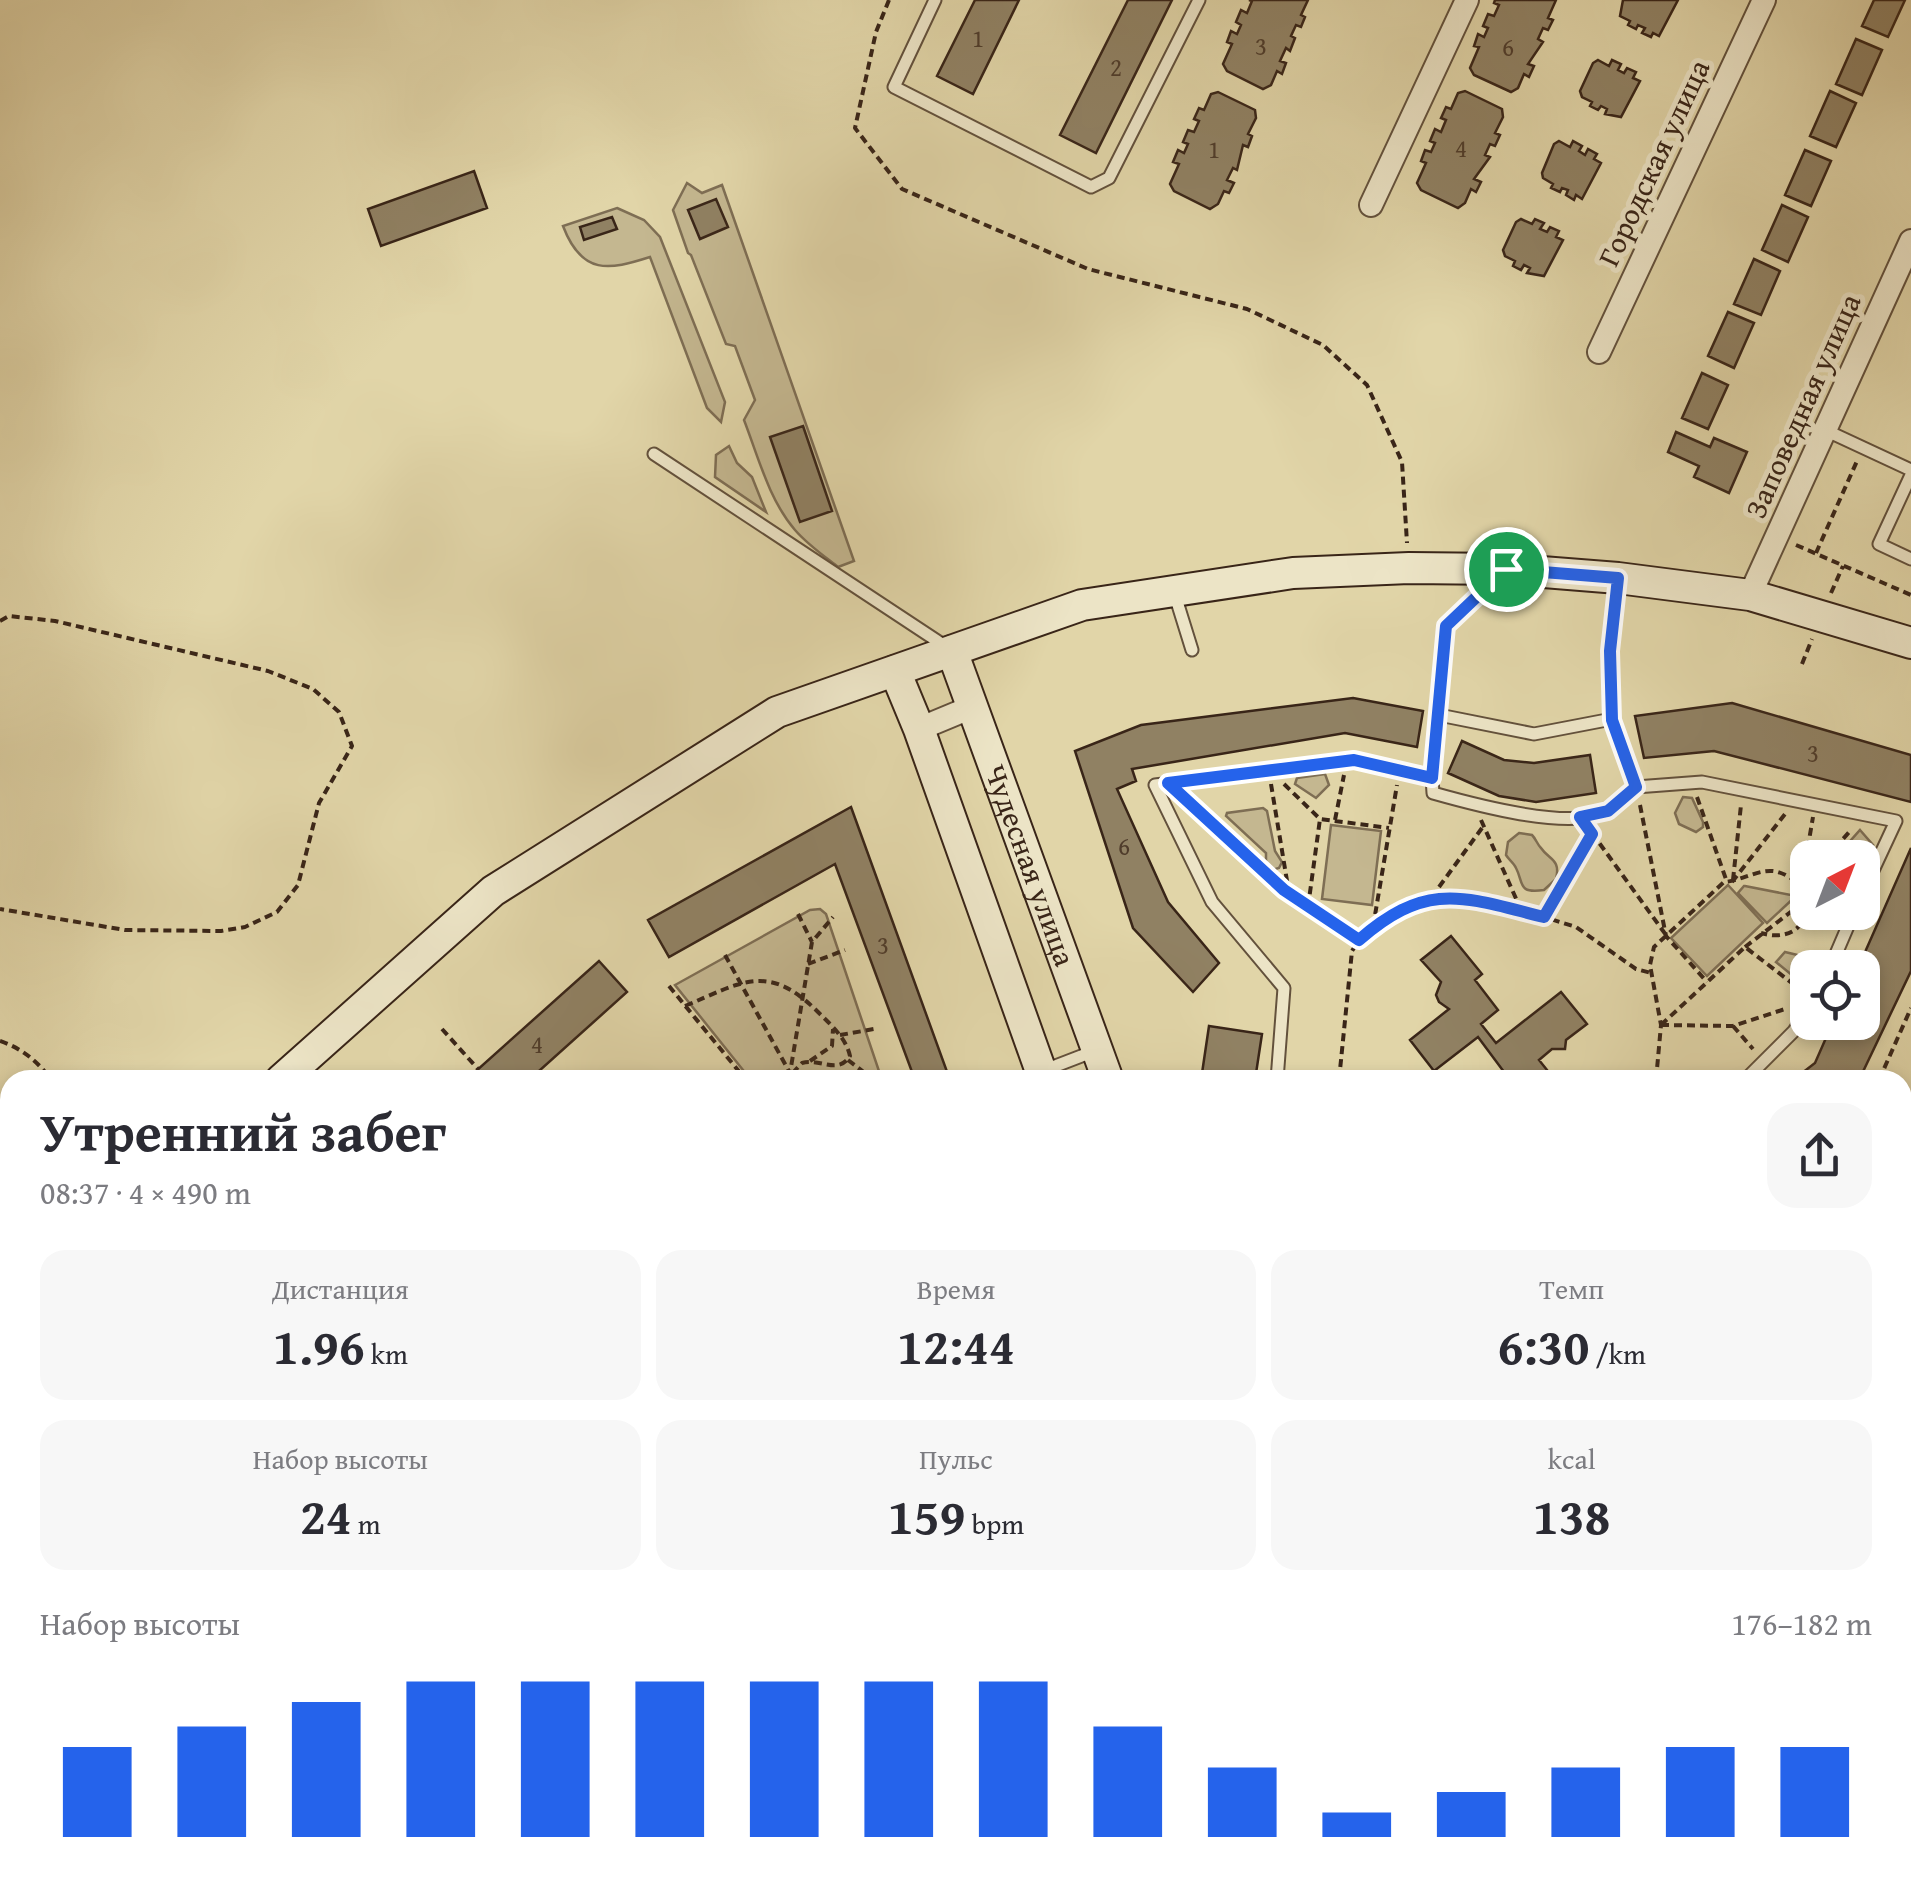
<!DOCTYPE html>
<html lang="ru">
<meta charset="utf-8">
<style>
:root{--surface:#fff;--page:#f7f7f7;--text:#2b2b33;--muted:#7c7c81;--accent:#2563eb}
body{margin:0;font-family:"Gentium Book Plus",serif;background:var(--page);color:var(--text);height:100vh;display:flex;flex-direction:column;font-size:38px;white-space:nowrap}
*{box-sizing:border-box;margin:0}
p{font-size:32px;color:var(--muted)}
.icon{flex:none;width:55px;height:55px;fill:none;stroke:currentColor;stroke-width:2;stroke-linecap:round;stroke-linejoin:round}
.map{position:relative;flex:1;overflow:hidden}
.drawer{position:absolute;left:0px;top:1070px;width:1912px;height:810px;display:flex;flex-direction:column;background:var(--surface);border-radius:30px 30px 0 0;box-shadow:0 5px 15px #0003}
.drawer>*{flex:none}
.needle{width:65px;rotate:42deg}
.fabs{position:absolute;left:1790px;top:840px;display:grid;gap:20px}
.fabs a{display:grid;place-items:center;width:90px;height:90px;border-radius:20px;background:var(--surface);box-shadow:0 5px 15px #0003;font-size:50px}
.pin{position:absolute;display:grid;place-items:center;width:85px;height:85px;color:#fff;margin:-42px;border:5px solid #fff;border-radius:50%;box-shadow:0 2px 10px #0007}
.round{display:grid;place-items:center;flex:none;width:105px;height:105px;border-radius:30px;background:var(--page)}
.summary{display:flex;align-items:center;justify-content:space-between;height:170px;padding:0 40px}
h1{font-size:55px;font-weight:700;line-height:75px}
.metrics{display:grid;grid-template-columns:repeat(3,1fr);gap:15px;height:170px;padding:10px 40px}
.metrics div{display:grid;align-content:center;border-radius:25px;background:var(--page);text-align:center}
.metrics b{font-size:50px;font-weight:700}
.metrics small{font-size:28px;font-weight:400}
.metrics p{font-size:28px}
.chart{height:280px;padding:20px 40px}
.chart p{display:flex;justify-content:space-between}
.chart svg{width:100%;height:180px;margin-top:10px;stroke:var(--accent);stroke-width:6}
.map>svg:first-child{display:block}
.green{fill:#c4b790;stroke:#7e6e54;stroke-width:2.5}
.building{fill:#908163;stroke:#392518;stroke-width:2.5}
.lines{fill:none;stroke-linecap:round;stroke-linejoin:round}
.lane-casing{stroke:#63513c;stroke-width:15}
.street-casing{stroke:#63513c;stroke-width:26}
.secondary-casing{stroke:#392518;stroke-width:34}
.path{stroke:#392518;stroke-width:4;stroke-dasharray:8 5;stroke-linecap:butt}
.lane{stroke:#ece4c6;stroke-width:11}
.street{stroke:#ece4c6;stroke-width:22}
.secondary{stroke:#ece4c6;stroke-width:30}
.route-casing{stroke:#fff;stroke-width:20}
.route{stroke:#2563eb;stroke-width:12}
.labels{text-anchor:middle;stroke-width:10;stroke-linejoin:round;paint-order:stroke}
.number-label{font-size:25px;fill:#4f3c2b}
.street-label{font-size:30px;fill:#392518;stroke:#ece4c6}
</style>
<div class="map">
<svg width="1911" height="1880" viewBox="0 0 1911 1880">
<rect width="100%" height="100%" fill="#e1d5a8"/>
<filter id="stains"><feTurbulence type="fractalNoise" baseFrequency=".002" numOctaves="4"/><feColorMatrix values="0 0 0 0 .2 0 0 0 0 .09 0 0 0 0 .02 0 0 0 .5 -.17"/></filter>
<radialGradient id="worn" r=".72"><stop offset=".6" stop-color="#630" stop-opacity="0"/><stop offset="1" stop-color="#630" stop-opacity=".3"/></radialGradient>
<path class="green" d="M 687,183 L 702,193 L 722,185 L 854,561 L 838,567 C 824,556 807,544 795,530 C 769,500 758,456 744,420 L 755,400 L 735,346 L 726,344 L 691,255 L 688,253 L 673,210 Z
M 617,208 L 644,220 L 660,237 L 725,402 L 721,422 L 707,408 L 650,257 C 609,270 582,276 563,226 Z
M 729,446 L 737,463 L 752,477 L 766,512 L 715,477 L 716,455 Z
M 1325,774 L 1329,785 L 1316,798 L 1295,784 L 1297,778 Z
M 1683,797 L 1692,798 L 1703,822 L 1703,827 L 1696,832 L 1679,824 L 1675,813 Z
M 1263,808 L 1267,811 L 1275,851 L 1282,862 L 1279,868 L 1272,870 L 1266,866 L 1266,853 L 1226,816 L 1227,813 Z
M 1331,825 L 1381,831 L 1372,905 L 1322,899 Z
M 1860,830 L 1873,845 L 1852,857 L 1836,857 Z
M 1519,833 L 1532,835 C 1536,839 1537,844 1541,848 C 1549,860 1561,859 1556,879 L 1544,890 C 1517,894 1524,883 1516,868 C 1514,863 1509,860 1506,855 L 1508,842 Z
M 1728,885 L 1763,923 L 1707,976 L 1671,938 Z
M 1744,886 L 1745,886 L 1796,896 L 1767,923 L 1738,893 Z
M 820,909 L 826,914 L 882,1080 L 751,1080 L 675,985 L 810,910 Z
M 1785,952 L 1806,957 L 1806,971 L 1798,980 L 1776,962 Z
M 1431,1870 L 1591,1870 L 1602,1880 L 1424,1880 Z"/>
<path class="building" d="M 975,0 L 1019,0 L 973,94 L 937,76 Z
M 1128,0 L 1172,0 L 1096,153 L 1060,135 Z
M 1249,0 L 1308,0 L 1301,15 L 1305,17 L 1301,27 L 1296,25 L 1291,36 L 1295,38 L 1290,51 L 1286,48 L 1280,61 L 1286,63 L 1282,74 L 1277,71 L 1271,85 L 1263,89 L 1227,71 L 1223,64 L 1232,44 L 1227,42 L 1231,31 L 1237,34 L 1241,25 L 1236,22 L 1241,10 L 1247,13 L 1252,1 Z
M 1495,0 L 1556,0 L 1548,18 L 1553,20 L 1548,30 L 1543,28 L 1538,39 L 1543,42 L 1528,64 L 1534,66 L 1529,77 L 1524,74 L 1518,88 L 1511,92 L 1474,75 L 1470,68 L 1479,47 L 1474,46 L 1478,34 L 1484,37 L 1488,28 L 1483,26 L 1488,14 L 1494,16 L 1499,5 L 1494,3 Z
M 1623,0 L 1678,0 L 1659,36 L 1653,33 L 1651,37 L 1642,33 L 1645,28 L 1638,25 L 1636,29 L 1628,25 L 1630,21 L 1620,16 Z
M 1874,0 L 1905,0 L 1888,37 L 1862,26 Z
M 1856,39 L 1882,50 L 1862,95 L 1836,84 Z
M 1598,60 L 1609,66 L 1612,60 L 1621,64 L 1618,70 L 1624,73 L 1627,68 L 1636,72 L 1633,78 L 1640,81 L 1621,117 L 1605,114 L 1607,109 L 1601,106 L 1598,110 L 1590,106 L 1592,102 L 1582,97 L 1580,91 L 1593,63 Z
M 1465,91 L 1502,109 L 1503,117 L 1495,133 L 1500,135 L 1495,146 L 1490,144 L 1485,155 L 1490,157 L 1474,179 L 1481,182 L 1476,192 L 1471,189 L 1465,203 L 1458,208 L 1421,190 L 1417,183 L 1426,163 L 1421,161 L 1425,150 L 1431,152 L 1435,143 L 1430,141 L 1435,129 L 1441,132 L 1446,120 L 1441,118 L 1446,107 L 1451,109 L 1458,93 Z
M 1830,91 L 1856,103 L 1836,147 L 1810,136 Z
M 1218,92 L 1255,110 L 1256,118 L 1248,134 L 1252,136 L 1248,147 L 1243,145 L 1237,170 L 1233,168 L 1227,180 L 1234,183 L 1229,193 L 1224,191 L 1218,204 L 1210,209 L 1174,191 L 1170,184 L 1179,164 L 1173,162 L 1178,150 L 1184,153 L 1188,144 L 1183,142 L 1188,130 L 1194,132 L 1199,121 L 1194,119 L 1199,108 L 1204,110 L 1211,94 Z
M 1559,141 L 1570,147 L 1573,141 L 1582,146 L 1579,151 L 1585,155 L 1588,149 L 1597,154 L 1594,159 L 1601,163 L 1582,199 L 1576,195 L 1574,200 L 1566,195 L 1568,190 L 1562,188 L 1560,192 L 1551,188 L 1553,184 L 1543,178 L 1542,173 L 1554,144 Z
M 1805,150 L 1831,161 L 1811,206 L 1785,195 Z
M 474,171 L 487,208 L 381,246 L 368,209 Z
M 716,199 L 728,227 L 700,239 L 688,210 Z
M 1782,205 L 1808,217 L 1788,262 L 1762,250 Z
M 612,217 L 617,229 L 584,240 L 580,227 Z
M 1521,219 L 1532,224 L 1535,219 L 1544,223 L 1540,229 L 1547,232 L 1550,227 L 1559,231 L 1556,237 L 1563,240 L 1544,276 L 1527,273 L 1530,268 L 1524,265 L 1521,270 L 1513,266 L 1515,261 L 1505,256 L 1503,250 L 1516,222 Z
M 1754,259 L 1780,271 L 1761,315 L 1734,304 Z
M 1728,312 L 1754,323 L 1734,368 L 1708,356 Z
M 1702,373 L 1728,385 L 1708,429 L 1682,418 Z
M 803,426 L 832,511 L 800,522 L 770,437 Z
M 1676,432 L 1710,447 L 1714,438 L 1747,452 L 1729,493 L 1694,477 L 1699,466 L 1668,452 Z
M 1353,698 L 1423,711 L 1417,747 L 1345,733 L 1132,769 L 1136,781 L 1117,789 L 1168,902 L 1219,963 L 1193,992 L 1133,928 L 1075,751 L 1141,725 Z
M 1732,703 L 1911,755 L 1911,802 L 1714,751 L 1644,758 L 1635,716 Z
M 1462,741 L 1504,760 L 1534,763 L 1590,755 L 1596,793 L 1536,802 L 1499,796 L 1448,773 Z
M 851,807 L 950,1080 L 915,1080 L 835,864 L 669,957 L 648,920 Z
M 1911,848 L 1911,971 L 1859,1080 L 1793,1080 L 1815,1063 L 1833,1022 L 1862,1022 L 1862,968 L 1858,968 Z
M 1451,936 L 1482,974 L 1475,980 L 1498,1010 L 1481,1024 L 1496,1043 L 1561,992 L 1587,1024 L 1566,1040 L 1565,1049 L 1552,1049 L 1539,1060 L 1555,1080 L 1510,1080 L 1478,1037 L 1434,1071 L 1410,1040 L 1449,1009 L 1439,1002 L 1436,995 L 1441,982 L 1421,960 Z
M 599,961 L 627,992 L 529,1080 L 466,1080 Z
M 1209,1026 L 1262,1034 L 1255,1080 L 1201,1080 Z
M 1911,1502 L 1911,1606 L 1902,1609 L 1902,1520 Z
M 1902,1784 L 1911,1797 L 1911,1862 L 1902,1849 Z
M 488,1870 L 522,1870 L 545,1880 L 483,1880 Z"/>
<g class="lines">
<defs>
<path id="lane" d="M 935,0 L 894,87 L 1091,187 L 1109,178 L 1199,0
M 1825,430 L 1911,470
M 654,454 L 948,648
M 1911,475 L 1879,544 L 1911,559
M 1618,580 L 1609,651 L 1612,719 L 1636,787 L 1702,782 L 1896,821 L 1862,894
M 1174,592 L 1192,650
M 1439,715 L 1534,734 L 1612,719
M 1432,778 L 1433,793 C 1472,804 1569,831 1605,812 C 1616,806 1626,795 1636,787
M 1830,968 L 1854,912
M 1045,1070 L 1097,1050
M 1277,1080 L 1284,988 L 1212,902 L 1155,785 L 1354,760 L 1432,778 L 1447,626 L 1499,576
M 1745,1080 L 1794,1031 L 1808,1009
M 1902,1203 L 1911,1206
M 1902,1634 L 1902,1642
M 1902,1745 L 1911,1754
M 771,1870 L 793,1880
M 1124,1880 L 1133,1870"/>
<path id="street" d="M 1371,205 L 1467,0
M 1599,352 L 1764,0
M 1750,595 L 1911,241
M 919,729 L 972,707
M 0,1558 L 10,1562
M 675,1870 L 697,1880"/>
<g id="secondary">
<path id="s1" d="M 952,651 L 1108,1080"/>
<path d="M 895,671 L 919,729 L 1044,1080"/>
<path d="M 281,1080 L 493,891 L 777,712 L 1082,605 L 1293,573 L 1409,568 L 1506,569 L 1618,578 L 1750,595 L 1911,643"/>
<path d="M 0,1511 L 10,1493"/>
</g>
</defs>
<use href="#lane" class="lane-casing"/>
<use href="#street" class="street-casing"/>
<use href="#secondary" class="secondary-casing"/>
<path class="path" d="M 889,0 L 876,32 L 855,128 L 902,189 L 1088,269 L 1247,309 L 1323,345 L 1367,385 L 1402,462 L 1407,543
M 1796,545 L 1911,595
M 1816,553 L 1857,461
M 1831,593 L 1843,566
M 0,621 L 9,616 L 55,621 L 268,671 L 313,689 L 339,712 L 352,746 L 319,803 L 298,885 L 277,912 L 245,927 L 221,931 L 125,930 L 0,909
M 1802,664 L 1812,639
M 1271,784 L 1289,893
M 1284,784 L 1320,819 L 1389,828
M 1697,797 L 1727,882
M 1185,798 L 1284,889 L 1359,940
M 1640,805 L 1666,936 L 1707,982
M 1335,820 L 1344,775
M 1481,820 L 1522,912 L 1544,917
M 1482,828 L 1431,898 L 1467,898 L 1522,912
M 1592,833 L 1666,935
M 1592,834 L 1544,917 L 1576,927 L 1636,969 L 1651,973
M 1826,858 L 1851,830
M 1808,879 L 1801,887 L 1808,890
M 1733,880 L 1741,805
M 1732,882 L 1785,814
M 1801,887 L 1813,817
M 1308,907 L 1320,819
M 798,914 L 812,942
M 1373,927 L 1397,785
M 1745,947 L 1805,901
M 725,955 L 790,1073 L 812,942 L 833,917
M 808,964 L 845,950
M 669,986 L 746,1080
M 685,1006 C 742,982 768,962 818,1012 C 831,1025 846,1038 850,1056 C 838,1075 821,1058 802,1063 L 786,1080
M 1661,1025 L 1745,947 L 1805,993
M 1661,1025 L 1733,1026 L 1788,1008
M 1733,1026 L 1753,1049
M 442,1029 L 478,1069
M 840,1035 L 874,1029
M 0,1041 C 21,1048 38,1061 51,1080
M 848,1060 L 874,1080
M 810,1061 L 832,1046 L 833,1029
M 1339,1080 L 1352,951 C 1369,922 1400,907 1431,898
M 1656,1080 L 1661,1025 L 1650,965 L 1654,947 L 1724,882 C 1742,881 1761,867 1778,872 C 1824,886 1812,948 1761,933
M 1879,1080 L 1911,1008
M 0,1198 L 10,1192
M 1016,1880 L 1027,1870"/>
<use href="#lane" class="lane"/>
<use href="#street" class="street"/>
<use href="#secondary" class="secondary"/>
</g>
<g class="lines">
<defs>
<path id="route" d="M 1506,569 L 1618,578 L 1610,651 L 1612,720 L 1636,787 L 1608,811 L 1580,817 L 1592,834 L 1544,917 C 1463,897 1428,880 1359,940 L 1284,890 L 1168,783 L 1354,760 L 1432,778 L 1446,626 Z"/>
</defs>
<use href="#route" class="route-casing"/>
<use href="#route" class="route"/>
</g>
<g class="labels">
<g class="number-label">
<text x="978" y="47">1</text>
<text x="1261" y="55">3</text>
<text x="1508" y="56">6</text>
<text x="1116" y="76">2</text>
<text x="1461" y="157">4</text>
<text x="1214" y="158">1</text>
<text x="1813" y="762">3</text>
<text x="1124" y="855">6</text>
<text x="883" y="954">3</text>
<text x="537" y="1053">4</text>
</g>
<g class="street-label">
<text transform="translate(1654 163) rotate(-65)" y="10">Городская улица</text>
<text transform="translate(1803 406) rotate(-66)" y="10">Заповедная улица</text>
<text dy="10" stroke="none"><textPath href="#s1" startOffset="228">Чудесная улица</textPath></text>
</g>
</g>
<rect width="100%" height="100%" filter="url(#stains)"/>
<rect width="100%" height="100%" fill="url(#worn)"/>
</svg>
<div class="fabs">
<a><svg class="needle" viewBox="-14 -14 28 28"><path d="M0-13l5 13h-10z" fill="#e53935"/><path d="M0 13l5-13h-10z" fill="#7c7c81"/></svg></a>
<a><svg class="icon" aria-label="locate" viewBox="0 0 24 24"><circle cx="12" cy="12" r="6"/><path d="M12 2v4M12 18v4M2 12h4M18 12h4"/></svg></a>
</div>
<div class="pin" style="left:1506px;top:569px;background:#1e9e55"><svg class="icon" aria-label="arrive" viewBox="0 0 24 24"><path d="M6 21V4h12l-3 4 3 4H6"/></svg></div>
<section class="drawer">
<div class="summary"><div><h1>Утренний забег</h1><p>08:37 · 4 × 490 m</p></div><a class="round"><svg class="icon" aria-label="share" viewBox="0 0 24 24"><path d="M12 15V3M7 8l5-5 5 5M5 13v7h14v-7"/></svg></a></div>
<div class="metrics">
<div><p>Дистанция</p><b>1.96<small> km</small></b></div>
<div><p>Время</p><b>12:44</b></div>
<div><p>Темп</p><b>6:30<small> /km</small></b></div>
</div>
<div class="metrics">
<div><p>Набор высоты</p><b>24<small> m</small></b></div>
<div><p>Пульс</p><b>159<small> bpm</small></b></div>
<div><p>kcal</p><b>138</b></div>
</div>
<div class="chart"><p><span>Набор высоты</span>176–182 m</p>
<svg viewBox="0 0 160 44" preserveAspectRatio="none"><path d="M5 44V22M15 44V17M25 44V11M35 44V6M45 44V6M55 44V6M65 44V6M75 44V6M85 44V6M95 44V17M105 44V27M115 44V38M125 44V33M135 44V27M145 44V22M155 44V22"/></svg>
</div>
</section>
</div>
